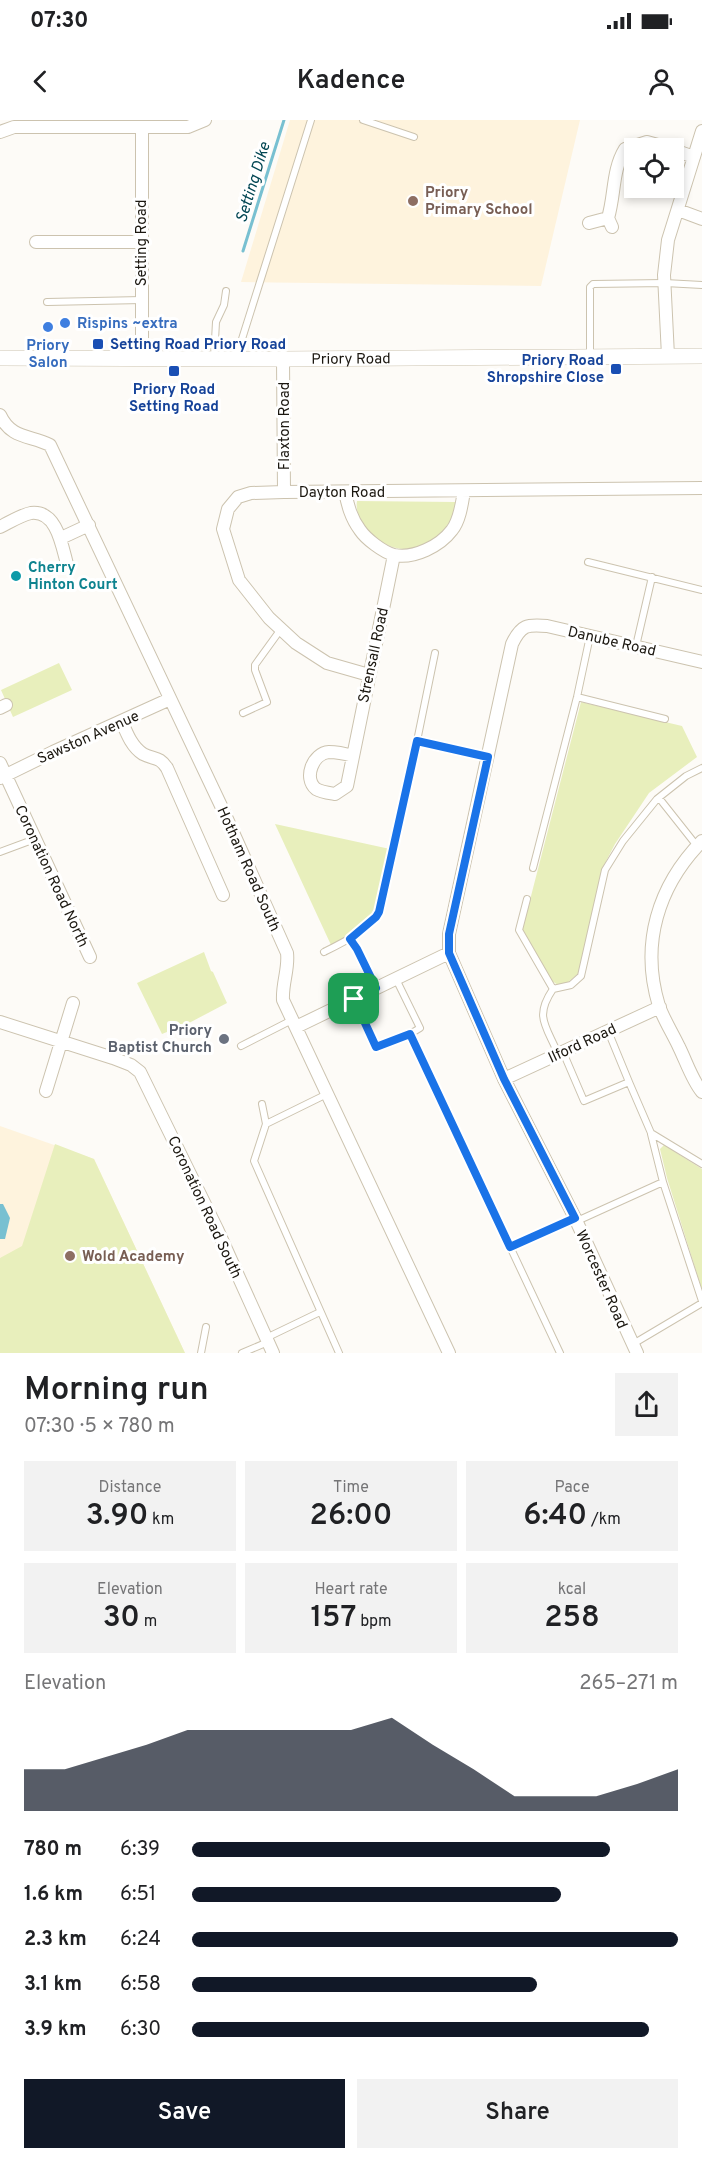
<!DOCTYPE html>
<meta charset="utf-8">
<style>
:root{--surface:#fff;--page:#f2f2f2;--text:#202124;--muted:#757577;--accent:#111827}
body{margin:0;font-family:Overpass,sans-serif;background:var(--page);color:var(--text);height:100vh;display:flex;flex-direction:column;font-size:22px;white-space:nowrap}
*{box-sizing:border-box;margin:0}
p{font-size:20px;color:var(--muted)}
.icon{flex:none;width:33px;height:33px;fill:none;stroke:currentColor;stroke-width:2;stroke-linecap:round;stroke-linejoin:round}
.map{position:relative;height:1233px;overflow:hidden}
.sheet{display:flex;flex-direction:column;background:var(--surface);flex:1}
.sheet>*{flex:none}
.fabs{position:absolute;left:624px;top:18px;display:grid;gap:12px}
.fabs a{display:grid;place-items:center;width:60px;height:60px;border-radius:0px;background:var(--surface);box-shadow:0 3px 9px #0003;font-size:30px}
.pin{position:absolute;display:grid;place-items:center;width:51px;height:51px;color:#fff;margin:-26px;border-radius:12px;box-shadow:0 3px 9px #0006}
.round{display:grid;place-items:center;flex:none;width:63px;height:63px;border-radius:0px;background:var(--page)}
.head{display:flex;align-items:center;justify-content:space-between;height:102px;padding:0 24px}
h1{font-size:33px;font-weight:600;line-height:45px}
.metrics{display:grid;grid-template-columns:repeat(3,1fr);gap:9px;height:102px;padding:6px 24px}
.metrics div{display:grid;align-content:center;border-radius:0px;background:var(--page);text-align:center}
.metrics b{font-size:30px;font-weight:600}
.metrics small{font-size:16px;font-weight:400}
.metrics p{font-size:16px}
.chart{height:168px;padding:12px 24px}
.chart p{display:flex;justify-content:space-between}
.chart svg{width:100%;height:108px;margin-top:6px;fill:var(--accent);opacity:.7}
.action{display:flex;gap:12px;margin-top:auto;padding:12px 24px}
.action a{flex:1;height:69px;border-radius:0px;background:var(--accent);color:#fff;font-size:24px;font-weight:600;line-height:69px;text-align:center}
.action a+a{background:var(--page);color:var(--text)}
ul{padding:0 24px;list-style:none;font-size:20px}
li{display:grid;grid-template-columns:96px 72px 1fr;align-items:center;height:45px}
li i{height:15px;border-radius:8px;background:var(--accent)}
.status{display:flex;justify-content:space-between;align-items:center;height:42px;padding:0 30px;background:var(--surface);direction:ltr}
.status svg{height:16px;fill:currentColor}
header{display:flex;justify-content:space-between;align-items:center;height:78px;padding:0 24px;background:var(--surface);font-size:27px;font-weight:600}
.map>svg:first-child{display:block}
.built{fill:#fef3dd}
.green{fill:#e8efbc}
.water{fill:#78c0d1}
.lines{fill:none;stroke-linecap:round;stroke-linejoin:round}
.stream{stroke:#78c0d1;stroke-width:3}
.service-casing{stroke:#ccc3af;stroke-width:8}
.minor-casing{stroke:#ccc3af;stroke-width:14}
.tertiary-casing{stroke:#ccc3af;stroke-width:16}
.service{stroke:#fff;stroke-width:6}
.minor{stroke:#fff;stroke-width:12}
.tertiary{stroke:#fff;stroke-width:15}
.route-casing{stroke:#fff;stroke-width:12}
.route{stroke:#1a73e8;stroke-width:8}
.education-dot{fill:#8d6e63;stroke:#fff;stroke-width:2}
.shop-dot{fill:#3f7fe0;stroke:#fff;stroke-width:2}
.transit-dot{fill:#1a4fb4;stroke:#fff;stroke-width:2}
.culture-dot{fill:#0f9aa8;stroke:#fff;stroke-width:2}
.worship-dot{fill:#6b7280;stroke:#fff;stroke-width:2}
.labels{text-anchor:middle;stroke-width:6;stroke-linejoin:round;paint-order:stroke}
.education-label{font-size:15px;font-weight:bold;fill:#785e54;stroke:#fff;text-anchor:start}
.street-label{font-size:15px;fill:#1b1710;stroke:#fff}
.shop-label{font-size:15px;font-weight:bold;fill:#366cbe;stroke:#fff;text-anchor:start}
.transit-label{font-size:15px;font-weight:bold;fill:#164399;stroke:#fff;text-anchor:start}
.culture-label{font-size:15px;font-weight:bold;fill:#0d838f;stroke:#fff;text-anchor:start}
.worship-label{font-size:15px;font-weight:bold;fill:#5b616d;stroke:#fff;text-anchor:end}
.water-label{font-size:16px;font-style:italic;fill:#024653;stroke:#fff}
</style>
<div class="status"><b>07:30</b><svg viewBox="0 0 49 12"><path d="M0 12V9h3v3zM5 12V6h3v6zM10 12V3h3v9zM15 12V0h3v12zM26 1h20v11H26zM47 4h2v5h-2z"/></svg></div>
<header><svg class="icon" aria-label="back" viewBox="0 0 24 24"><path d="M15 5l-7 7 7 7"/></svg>Kadence<svg class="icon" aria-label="person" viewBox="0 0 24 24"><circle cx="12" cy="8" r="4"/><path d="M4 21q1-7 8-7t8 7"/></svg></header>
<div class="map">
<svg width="702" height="1233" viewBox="0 0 702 1233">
<rect width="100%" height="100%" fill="#fdfbf7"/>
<path class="built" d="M 290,0 L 580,0 L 541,166 L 241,162 Z
M 0,1006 L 94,1039 L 185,1233 L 0,1233 Z"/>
<path class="green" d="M 357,381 L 455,382 C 456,406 429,428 405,429 C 384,430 353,404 357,381 Z
M 59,543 L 72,570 L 13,597 L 1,570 Z
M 581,582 L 682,606 L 697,637 L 649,673 L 615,724 L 602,749 L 578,854 L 568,862 L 558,865 L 552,861 L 522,811 Z
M 275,704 L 390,729 L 376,792 L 346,818 L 331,825 Z
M 204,832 L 211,851 L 213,852 L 227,883 L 189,903 L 162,914 L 137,863 Z
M 55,1024 L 94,1039 L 185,1233 L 0,1233 L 0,1138 L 22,1126 Z
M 664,1025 L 702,1049 L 702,1170 L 667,1058 L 660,1029 Z"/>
<path class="water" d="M 0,1084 L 3,1084 L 10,1098 L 5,1119 L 0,1119 Z"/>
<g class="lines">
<path class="stream" d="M 243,131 L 284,0"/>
<defs>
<path id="service" d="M 363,0 L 414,17
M 47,182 L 142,180
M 590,236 L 590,167 L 593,164 L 665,163 L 702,165
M 214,238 L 216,202 L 224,185 L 226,171
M 236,238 L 311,0
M 588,442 L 702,470
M 636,526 L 652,457
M 577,577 L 665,599
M 243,593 L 267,582 L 255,550 L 255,545 L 281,509
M 417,621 L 435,533
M 659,678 L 697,726
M 0,732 L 35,719
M 533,748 L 577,577 L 590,516
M 527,779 L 519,810 L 553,869
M 350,819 L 357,829 L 376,868
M 324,832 C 344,822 367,811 379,792 L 417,621 L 487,637
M 396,859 L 420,908 L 410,914
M 354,879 L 376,927 L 410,914 L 560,1233
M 608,911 L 629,962
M 241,926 L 292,900
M 563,932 L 584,981 L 629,962 L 651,1013 L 702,1044
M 558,934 C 546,905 534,897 553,869 L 571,865 L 581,856 L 605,750 L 623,721 L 657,679 L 686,656 L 702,648
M 262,984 L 266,1004 L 254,1041 L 339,1233
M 266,1004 L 327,974
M 651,1014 L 663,1062
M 577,1101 L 663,1062 L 702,1181
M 510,1127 L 575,1098
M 266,1218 L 320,1192
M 633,1224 L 702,1183
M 201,1233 L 206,1207
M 242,1233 L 268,1222"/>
<path id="minor" d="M 142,7 L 142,239
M 0,12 L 14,7 L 188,7 L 205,0
M 674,30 L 694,37
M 678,90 L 702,99
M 608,98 C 615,75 612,50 625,29 L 647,22 L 669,28
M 589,103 L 608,98 L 612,107
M 36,122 L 141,122
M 668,236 L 664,155 L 668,120 L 702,11
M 283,239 L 284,372
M 0,295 C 11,319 30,315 50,325 L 223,690 L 287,833 C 289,849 282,863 283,880 L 449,1233
M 345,372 C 348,386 351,398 360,410 C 366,419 383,432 394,435 C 414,439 440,426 452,410 C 460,400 462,383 464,371
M 0,407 C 10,402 21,395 31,393 C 57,390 62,426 67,444
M 61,418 L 89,405
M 369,555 L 327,543 L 296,523 L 269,498 L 239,460 L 223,409 L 228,389 L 238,377 L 251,373 L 284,372 L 702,368
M 0,588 L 6,585
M 122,602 C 127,614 132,627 143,634 C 155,640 159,636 167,648 L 223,775
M 353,636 C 346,634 337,632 329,632 C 313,633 303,658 316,669 C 321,672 329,673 335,674 L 347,666 L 394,435
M 0,643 L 90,837
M 0,658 L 53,632 L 170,579
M 702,721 C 658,766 640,824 659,886 C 664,900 673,914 679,927 C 686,941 692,960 702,972
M 0,902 L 113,938 L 131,945 L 140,952 L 217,1109 L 273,1233
M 296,907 L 449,833
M 504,959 L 660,887
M 46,971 L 73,883
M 637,1233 L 575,1098 L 504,959 L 449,833 L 449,814 L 512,524 C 521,505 527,504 547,506 L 702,542"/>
<g id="tertiary">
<path id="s1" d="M 0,238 L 283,239 L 702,236"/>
</g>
</defs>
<use href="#service" class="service-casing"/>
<use href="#minor" class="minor-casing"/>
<use href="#tertiary" class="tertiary-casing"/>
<use href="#service" class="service"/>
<use href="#minor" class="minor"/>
<use href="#tertiary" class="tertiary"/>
</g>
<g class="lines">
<defs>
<path id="route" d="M 417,621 L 488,637 L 449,814 L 449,833 L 504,959 L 575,1098 L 510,1127 L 410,914 L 376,927 L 354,879 L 376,868 L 357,829 L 350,819 L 376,797 L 379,792 Z"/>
</defs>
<use href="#route" class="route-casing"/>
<use href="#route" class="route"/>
</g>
<g class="education-dot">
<circle cx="413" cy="81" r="6"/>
<circle cx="70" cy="1136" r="6"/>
</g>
<g class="shop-dot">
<circle cx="65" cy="203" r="6"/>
<circle cx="48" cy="207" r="6"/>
</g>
<g class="transit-dot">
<rect x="92" y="218" width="12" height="12" rx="3"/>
<rect x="610" y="243" width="12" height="12" rx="3"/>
<rect x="168" y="245" width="12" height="12" rx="3"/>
</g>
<circle class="culture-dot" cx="16" cy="456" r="6"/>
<circle class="worship-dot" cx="224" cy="919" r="6"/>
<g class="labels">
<g class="education-label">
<text x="425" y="77">Priory<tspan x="425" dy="17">Primary School</tspan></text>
<text x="82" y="1141">Wold Academy</text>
</g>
<g class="street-label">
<text transform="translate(141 123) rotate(-90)" y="5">Setting Road</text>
<text dy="5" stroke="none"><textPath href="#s1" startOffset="351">Priory Road</textPath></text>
<text transform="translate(284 306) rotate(-90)" y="5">Flaxton Road</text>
<text x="342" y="377">Dayton Road</text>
<text transform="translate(612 521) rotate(13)" y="5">Danube Road</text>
<text transform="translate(373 535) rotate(-78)" y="5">Strensall Road</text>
<text transform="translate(88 617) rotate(-24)" y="5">Sawston Avenue</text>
<text transform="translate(249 749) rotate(66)" y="5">Hotham Road South</text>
<text transform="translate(52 756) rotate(65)" y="5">Coronation Road North</text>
<text transform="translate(582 923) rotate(-25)" y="5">Ilford Road</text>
<text transform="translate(205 1087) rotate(65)" y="5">Coronation Road South</text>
<text transform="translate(602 1159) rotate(66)" y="5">Worcester Road</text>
</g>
<g class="shop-label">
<text x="77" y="208">Rispins ~extra</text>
<text x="48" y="230" text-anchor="middle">Priory<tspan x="48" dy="17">Salon</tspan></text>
</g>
<g class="transit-label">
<text x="110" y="229">Setting Road Priory Road</text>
<text x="604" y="245" text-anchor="end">Priory Road<tspan x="604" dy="17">Shropshire Close</tspan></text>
<text x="174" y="274" text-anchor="middle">Priory Road<tspan x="174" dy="17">Setting Road</tspan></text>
</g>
<g class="culture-label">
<text x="28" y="452">Cherry<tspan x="28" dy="17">Hinton Court</tspan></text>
</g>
<g class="worship-label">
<text x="212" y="915">Priory<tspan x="212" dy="17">Baptist Church</tspan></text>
</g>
<g class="water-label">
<text transform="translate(252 62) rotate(-73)" y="6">Setting Dike</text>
</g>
</g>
</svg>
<div class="fabs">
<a><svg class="icon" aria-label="locate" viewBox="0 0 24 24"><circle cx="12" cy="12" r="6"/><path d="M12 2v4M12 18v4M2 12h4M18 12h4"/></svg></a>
</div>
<div class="pin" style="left:354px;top:879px;background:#1e9e55"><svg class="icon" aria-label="arrive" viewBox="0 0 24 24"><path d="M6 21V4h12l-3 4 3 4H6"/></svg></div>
</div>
<section class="sheet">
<div class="head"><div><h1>Morning run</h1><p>07:30 · 5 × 780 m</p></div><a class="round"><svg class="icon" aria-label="share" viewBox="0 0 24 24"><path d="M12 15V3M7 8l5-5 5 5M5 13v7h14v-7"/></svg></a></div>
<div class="metrics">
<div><p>Distance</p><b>3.90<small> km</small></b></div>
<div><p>Time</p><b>26:00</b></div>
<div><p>Pace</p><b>6:40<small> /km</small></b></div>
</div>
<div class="metrics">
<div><p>Elevation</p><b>30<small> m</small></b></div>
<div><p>Heart rate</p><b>157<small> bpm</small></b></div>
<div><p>kcal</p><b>258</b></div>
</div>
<div class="chart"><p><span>Elevation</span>265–271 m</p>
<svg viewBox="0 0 160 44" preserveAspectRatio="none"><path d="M0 44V27L10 27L20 22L30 17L40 11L50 11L60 11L70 11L80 11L90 6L100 17L110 27L120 38L130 38L140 38L150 33L160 27V44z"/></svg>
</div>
<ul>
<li><b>780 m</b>6:39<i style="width:86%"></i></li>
<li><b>1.6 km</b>6:51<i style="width:76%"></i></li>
<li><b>2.3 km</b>6:24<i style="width:100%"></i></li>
<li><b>3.1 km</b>6:58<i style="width:71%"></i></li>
<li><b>3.9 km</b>6:30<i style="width:94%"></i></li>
</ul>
<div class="action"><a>Save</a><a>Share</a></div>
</section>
